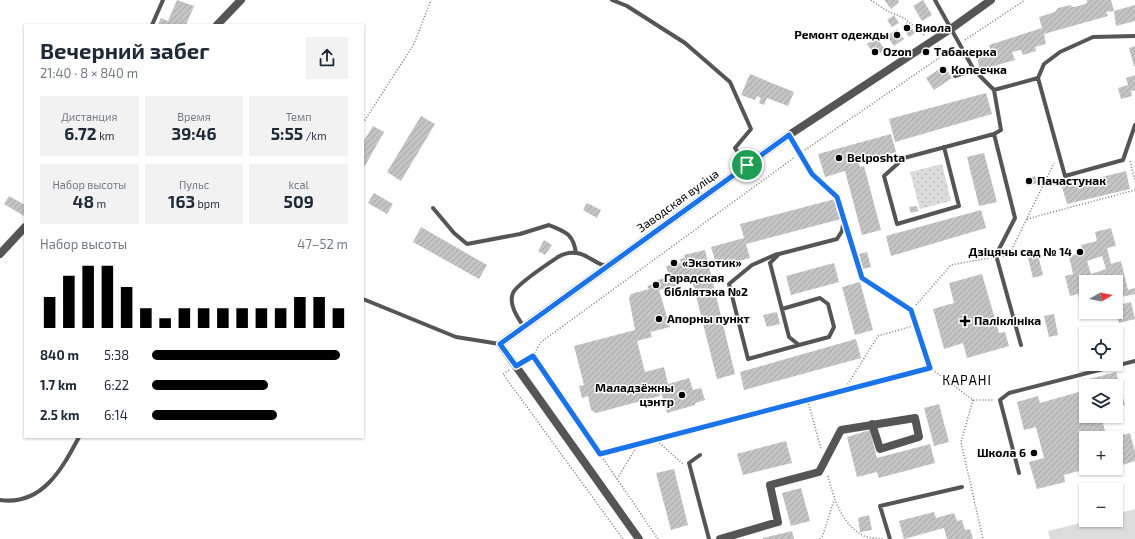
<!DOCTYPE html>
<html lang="ru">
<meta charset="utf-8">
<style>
:root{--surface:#fff;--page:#f2f2f3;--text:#1f2937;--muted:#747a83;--accent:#000}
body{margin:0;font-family:"Exo 2",sans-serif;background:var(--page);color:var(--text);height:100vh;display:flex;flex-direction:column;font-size:15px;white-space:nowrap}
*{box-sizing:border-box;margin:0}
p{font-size:13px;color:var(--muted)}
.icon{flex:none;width:22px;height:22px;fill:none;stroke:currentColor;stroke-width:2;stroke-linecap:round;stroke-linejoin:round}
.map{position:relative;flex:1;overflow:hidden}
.side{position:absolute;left:24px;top:24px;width:340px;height:414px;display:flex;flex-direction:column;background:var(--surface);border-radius:0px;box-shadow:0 1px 3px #0004}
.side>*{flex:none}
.needle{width:26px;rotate:81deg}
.buttons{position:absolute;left:1079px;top:275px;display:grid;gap:8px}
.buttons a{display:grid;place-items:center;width:44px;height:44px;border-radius:0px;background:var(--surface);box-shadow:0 1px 3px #0004;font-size:20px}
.pin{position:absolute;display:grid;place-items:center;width:34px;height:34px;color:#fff;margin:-17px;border:2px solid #fff;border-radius:50%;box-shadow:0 1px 4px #0007}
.round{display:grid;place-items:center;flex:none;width:42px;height:42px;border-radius:0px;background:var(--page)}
.headline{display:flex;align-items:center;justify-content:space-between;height:68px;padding:0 16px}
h1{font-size:22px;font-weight:700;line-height:30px}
.metrics{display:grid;grid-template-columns:repeat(3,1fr);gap:6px;height:68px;padding:4px 16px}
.metrics div{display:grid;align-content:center;border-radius:0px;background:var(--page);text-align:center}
.metrics b{font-size:17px;font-weight:700}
.metrics small{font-size:11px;font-weight:400}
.metrics p{font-size:11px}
.chart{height:112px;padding:8px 16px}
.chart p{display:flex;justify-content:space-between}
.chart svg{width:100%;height:72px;margin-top:4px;stroke:var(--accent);stroke-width:6}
ul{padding:0 16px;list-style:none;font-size:13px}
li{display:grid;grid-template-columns:64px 48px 1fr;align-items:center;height:30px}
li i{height:10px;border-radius:5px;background:var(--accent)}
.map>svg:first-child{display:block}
.green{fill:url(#green-dots)}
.pitch{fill:#dcdcdc}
.building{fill:url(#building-hatch);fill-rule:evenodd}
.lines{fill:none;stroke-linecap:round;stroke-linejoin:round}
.path{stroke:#777;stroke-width:1.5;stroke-dasharray:1 2;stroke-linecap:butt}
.service{stroke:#555;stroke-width:4}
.minor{stroke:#555;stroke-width:8}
.tertiary{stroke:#555;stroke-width:8}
.route-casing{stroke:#fff;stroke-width:8}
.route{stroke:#1a73e8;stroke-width:5}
.poi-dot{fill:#000;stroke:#fff;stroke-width:1.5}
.labels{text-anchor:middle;stroke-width:3;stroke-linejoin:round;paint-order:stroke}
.poi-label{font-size:12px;font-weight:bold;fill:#000;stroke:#fff;text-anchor:start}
.street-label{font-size:12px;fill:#000;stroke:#fff}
.neighbourhood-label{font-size:13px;letter-spacing:1px;fill:#000;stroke:#fff}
</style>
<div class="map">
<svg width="1135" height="539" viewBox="0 0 1135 539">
<defs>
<pattern id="green-dots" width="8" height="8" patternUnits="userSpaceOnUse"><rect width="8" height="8" fill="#dcdcdc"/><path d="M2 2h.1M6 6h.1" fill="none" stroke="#bbb" stroke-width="1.8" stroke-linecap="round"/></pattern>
<pattern id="building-hatch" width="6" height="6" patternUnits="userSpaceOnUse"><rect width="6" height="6" fill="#c4c4c4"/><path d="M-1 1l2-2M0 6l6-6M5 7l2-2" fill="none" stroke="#a7a7a7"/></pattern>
</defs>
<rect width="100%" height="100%" fill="#fff"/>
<path class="green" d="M 942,164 L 951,201 L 920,209 L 910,172 Z"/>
<path class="pitch" d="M 1135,509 L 1135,539 L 1050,539 L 1048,531 L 1093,520 L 1116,520 L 1116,514 Z"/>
<path class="building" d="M 177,0 L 194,6 L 186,25 L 158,25 L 161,18 L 168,21 Z
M 884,0 L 898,0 L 899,2 L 891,9 Z
M 923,0 L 932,15 L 922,21 L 913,6 Z
M 1087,0 L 1111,0 L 1114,11 L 1106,12 L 1108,16 L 1044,34 L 1046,44 L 1035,47 L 1036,51 L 1023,55 L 1021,50 L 1012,52 L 1015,60 L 980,70 L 976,54 L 991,51 L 989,45 L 1042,28 L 1039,17 L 1055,12 L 1058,8 L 1071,5 L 1072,7 L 1079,6 L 1087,3 Z
M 1135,5 L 1135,21 L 1116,26 L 1114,11 Z
M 894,15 L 899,23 L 892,27 L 887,20 Z
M 907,22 L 915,33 L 909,37 L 902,26 Z
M 897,29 L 904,39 L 894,46 L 887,36 Z
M 877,38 L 885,50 L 875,56 L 867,44 Z
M 1135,46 L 1135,66 L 1134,66 L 1129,48 Z
M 944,66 L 952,78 L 934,90 L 926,78 Z
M 750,74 L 794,92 L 788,106 L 767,98 L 764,105 L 759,103 L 761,98 L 757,96 L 755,100 L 741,95 Z
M 1135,75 L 1135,90 L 1131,91 L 1132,96 L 1121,99 L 1118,88 L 1128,85 L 1126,78 Z
M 986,93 L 992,114 L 895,142 L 889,119 Z
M 421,116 L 435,124 L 401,181 L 387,172 Z
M 373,126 L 384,132 L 363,169 L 363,142 Z
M 891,134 L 896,152 L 859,163 L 860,167 L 864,166 L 881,230 L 862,235 L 845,171 L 825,177 L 818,154 Z
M 984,153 L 997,202 L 979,206 L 967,157 Z
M 1126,171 L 1130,189 L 1067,204 L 1062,187 Z
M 1035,176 L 1037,183 L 1027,186 L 1025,179 Z
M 374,193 L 393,204 L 387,214 L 368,203 Z
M 9,196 L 25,205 L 24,216 L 4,204 Z
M 835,199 L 841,219 L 746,244 L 750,258 L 717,267 L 711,247 L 744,238 L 740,224 Z
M 587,203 L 601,210 L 597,218 L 583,210 Z
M 917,206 L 918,211 L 911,213 L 909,207 Z
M 981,210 L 986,228 L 891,256 L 886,236 Z
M 421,227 L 487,265 L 479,279 L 413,242 Z
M 1111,228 L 1116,246 L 1107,248 L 1111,264 L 1121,261 L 1128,290 L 1135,288 L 1135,294 L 1121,297 L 1123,304 L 1131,302 L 1135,319 L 1119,323 L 1117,315 L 1102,319 L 1100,312 L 1116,312 L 1116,282 L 1086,282 L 1086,312 L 1093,313 L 1083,315 L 1078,294 L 1070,296 L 1065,276 L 1073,274 L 1069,256 L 1083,253 L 1081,245 L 1097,241 L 1095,232 ZM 1102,256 L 1106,269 L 1091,274 L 1087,261 Z
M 544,240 L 552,245 L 545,255 L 538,251 Z
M 705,250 L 735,374 L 717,379 L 691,276 L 688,279 L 678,282 L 679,285 L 659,290 L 670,327 L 650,332 L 652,337 L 637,341 L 645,372 L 664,367 L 668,384 L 689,378 L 693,390 L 701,388 L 705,400 L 695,403 L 695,405 L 667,413 L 659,386 L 660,396 L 596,413 L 591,410 L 588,396 L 582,398 L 579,386 L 584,385 L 574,346 L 635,330 L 629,298 L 631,294 L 649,289 L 647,286 L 658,283 L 657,280 L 669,277 L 666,266 L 681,263 L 680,259 L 685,258 L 684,255 Z
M 867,252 L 871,267 L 863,269 L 859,254 Z
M 1038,255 L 1043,275 L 1033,278 L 1028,258 Z
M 834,263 L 839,282 L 791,295 L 786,276 Z
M 982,274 L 999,333 L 1005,332 L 1009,346 L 967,358 L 963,343 L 944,349 L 933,309 L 954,303 L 949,283 Z
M 860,282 L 873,330 L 855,335 L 842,287 Z
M 777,312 L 780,324 L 767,327 L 763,315 Z
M 1054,314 L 1058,335 L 1049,337 L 1044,316 Z
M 856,339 L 861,358 L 744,390 L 740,372 Z
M 1086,342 L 1086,351 L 1082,352 L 1079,344 Z
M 1116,372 L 1125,405 L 1116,408 L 1116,386 L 1090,386 L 1089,379 Z
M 1086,390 L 1086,416 L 1101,416 L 1107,438 L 1086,438 L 1086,469 L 1064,475 L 1065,482 L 1037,489 L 1029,462 L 1044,458 L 1036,427 L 1024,430 L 1017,402 L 1038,396 L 1040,403 Z
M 939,404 L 949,442 L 934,446 L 924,408 Z
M 870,430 L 877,458 L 930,444 L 935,463 L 879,478 L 877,472 L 857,477 L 847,437 Z
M 1130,433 L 1135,452 L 1135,461 L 1116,467 L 1116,437 Z
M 786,441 L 792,463 L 743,475 L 737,454 Z
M 674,469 L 688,525 L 671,530 L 656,473 Z
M 801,488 L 810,521 L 791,526 L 782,493 Z
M 934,512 L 936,518 L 954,513 L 957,521 L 962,520 L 965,530 L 970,529 L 973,539 L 947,539 L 944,528 L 904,539 L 899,521 Z
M 869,515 L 872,530 L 860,532 L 858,518 Z
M 792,531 L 794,539 L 763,539 L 763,538 Z"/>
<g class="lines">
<path class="path" d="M 871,0 L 887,11 L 904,18 L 924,35
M 965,40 L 1025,0
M 938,46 L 947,52
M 363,123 L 414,44 L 431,0
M 805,150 L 955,47
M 1130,161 L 1135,181
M 1027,219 L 1135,190
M 1003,256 L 1009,255 L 1054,163
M 916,305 L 951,265 L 989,258
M 523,362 L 533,356
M 930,368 L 973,400 L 993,400
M 509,370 L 503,374 L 623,539
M 846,387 L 878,336 L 916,325
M 807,398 L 821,449
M 973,400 L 961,442 L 983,539
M 655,439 L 683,464
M 600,454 L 930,368 L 913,315
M 828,476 C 834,499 841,524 864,536 C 869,538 877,538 883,539
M 617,479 L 639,443
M 658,539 L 533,356 L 541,342 L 795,157
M 820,539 L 823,535 L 834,500"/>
<path class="service" d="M 612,0 L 627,6 L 685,43 L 730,82 L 751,129 L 735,148 L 747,165
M 935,0 L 974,70 L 994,90 L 1038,78 L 1065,176 L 1123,160 L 1135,125
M 152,25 L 163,0
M 955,76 L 974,70
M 1038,78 L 1044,64 L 1060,52 L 1093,37 L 1135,36
M 994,134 L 1015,218 L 996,255 L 1021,345
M 944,147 L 959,206 L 897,224 L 884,176 L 904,158 L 994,134 L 1001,130 L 994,90
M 433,208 L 454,233 L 467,244 L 520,234 L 549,225 C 565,232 573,233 576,253
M 845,221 L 862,278 L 911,310
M 777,254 L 752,265 L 729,284 L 748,359 L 799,345
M 363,299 L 456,337 L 500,344
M 782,309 L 820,298 L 828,304 L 834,327 L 829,337 L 799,345 L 789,337 L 770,263 L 779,254 L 837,239 L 842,231 L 844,218 L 837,197 L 812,174 L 789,135
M 524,327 C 518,318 508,304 513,293 C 517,284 549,263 558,257 C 563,254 570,252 576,253 C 586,253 595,264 606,266
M 700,455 L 689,463 L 709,539
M 1019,473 L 1000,400 L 1009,393 L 1135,361
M 0,500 C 42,506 62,469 79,437
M 890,539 L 880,506 L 962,487"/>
<path class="minor" d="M 639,539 L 500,344 L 789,135 L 952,28 L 991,0
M 720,539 L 778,522 L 770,485 L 819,472 L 841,430 L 915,418 L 919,437 L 880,449 L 872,424"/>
<path class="tertiary" d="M 217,25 L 241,0
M 0,254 L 25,227"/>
</g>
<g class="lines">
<defs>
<path id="route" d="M 789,135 L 812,174 L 837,197 L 862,278 L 911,310 L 930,368 L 600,454 L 533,356 L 516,366 L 500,344 Z"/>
</defs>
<use href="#route" class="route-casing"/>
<use href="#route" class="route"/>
</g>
<g class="poi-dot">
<circle cx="907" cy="28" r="4"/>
<circle cx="897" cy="35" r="4"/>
<circle cx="875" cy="52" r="4"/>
<circle cx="926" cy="52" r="4"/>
<circle cx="943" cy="70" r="4"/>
<circle cx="839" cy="158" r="4"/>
<circle cx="1029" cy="181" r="4"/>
<circle cx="1080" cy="252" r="4"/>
<circle cx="674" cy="263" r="4"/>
<circle cx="656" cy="285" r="4"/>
<circle cx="659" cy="319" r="4"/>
<path d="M963 315h4v4h4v4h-4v4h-4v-4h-4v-4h4z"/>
<circle cx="682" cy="395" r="4"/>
<circle cx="1034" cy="453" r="4"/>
</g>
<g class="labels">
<g class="poi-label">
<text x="915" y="32">Виола</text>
<text x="889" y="39" text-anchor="end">Ремонт одежды</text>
<text x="883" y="56">Ozon</text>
<text x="934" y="56">Табакерка</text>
<text x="951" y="74">Копеечка</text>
<text x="847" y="162">Belposhta</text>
<text x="1037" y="185">Пачастунак</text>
<text x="1072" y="256" text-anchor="end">Дзіцячы сад № 14</text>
<text x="682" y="267">«Экзотик»</text>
<text x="664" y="282">Гарадская<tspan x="664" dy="14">бібліятэка №2</tspan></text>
<text x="667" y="323">Апорны пункт</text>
<text x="974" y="325">Паліклініка</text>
<text x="674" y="392" text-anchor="end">Маладзёжны<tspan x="674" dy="14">цэнтр</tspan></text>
<text x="1026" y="457" text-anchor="end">Школа 6</text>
</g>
<g class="street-label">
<text transform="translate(678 201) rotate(-36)" y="4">Заводская вуліца</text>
</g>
<g class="neighbourhood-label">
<text x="967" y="385">КАРАНІ</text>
</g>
</g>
</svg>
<div class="buttons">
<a><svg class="needle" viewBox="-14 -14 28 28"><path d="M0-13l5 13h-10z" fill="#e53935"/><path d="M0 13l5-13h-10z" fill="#747a83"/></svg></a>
<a><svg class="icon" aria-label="locate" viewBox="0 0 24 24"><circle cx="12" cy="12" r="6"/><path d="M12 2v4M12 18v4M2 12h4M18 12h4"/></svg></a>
<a><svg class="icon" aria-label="layers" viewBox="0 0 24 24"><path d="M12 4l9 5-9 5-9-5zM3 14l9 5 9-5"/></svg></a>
<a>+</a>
<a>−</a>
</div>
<div class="pin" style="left:747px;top:165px;background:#1e9e55"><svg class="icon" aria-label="arrive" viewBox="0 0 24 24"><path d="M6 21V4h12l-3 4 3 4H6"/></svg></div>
<section class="side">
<div class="headline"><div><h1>Вечерний забег</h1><p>21:40 · 8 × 840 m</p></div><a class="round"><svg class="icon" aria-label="share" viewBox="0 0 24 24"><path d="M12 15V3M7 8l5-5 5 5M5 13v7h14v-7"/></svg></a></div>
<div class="metrics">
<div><p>Дистанция</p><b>6.72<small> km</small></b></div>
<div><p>Время</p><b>39:46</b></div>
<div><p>Темп</p><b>5:55<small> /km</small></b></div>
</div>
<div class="metrics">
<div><p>Набор высоты</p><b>48<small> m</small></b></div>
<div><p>Пульс</p><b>163<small> bpm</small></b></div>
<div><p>kcal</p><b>509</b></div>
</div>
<div class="chart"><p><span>Набор высоты</span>47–52 m</p>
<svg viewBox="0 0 160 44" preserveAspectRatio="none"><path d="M5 44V25M15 44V12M25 44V6M35 44V6M45 44V19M55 44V32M65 44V38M75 44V32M85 44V32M95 44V32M105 44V32M115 44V32M125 44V32M135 44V25M145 44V25M155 44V32"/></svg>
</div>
<ul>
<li><b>840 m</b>5:38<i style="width:96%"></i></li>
<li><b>1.7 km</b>6:22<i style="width:59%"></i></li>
<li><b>2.5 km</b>6:14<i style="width:64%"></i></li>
</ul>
</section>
</div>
